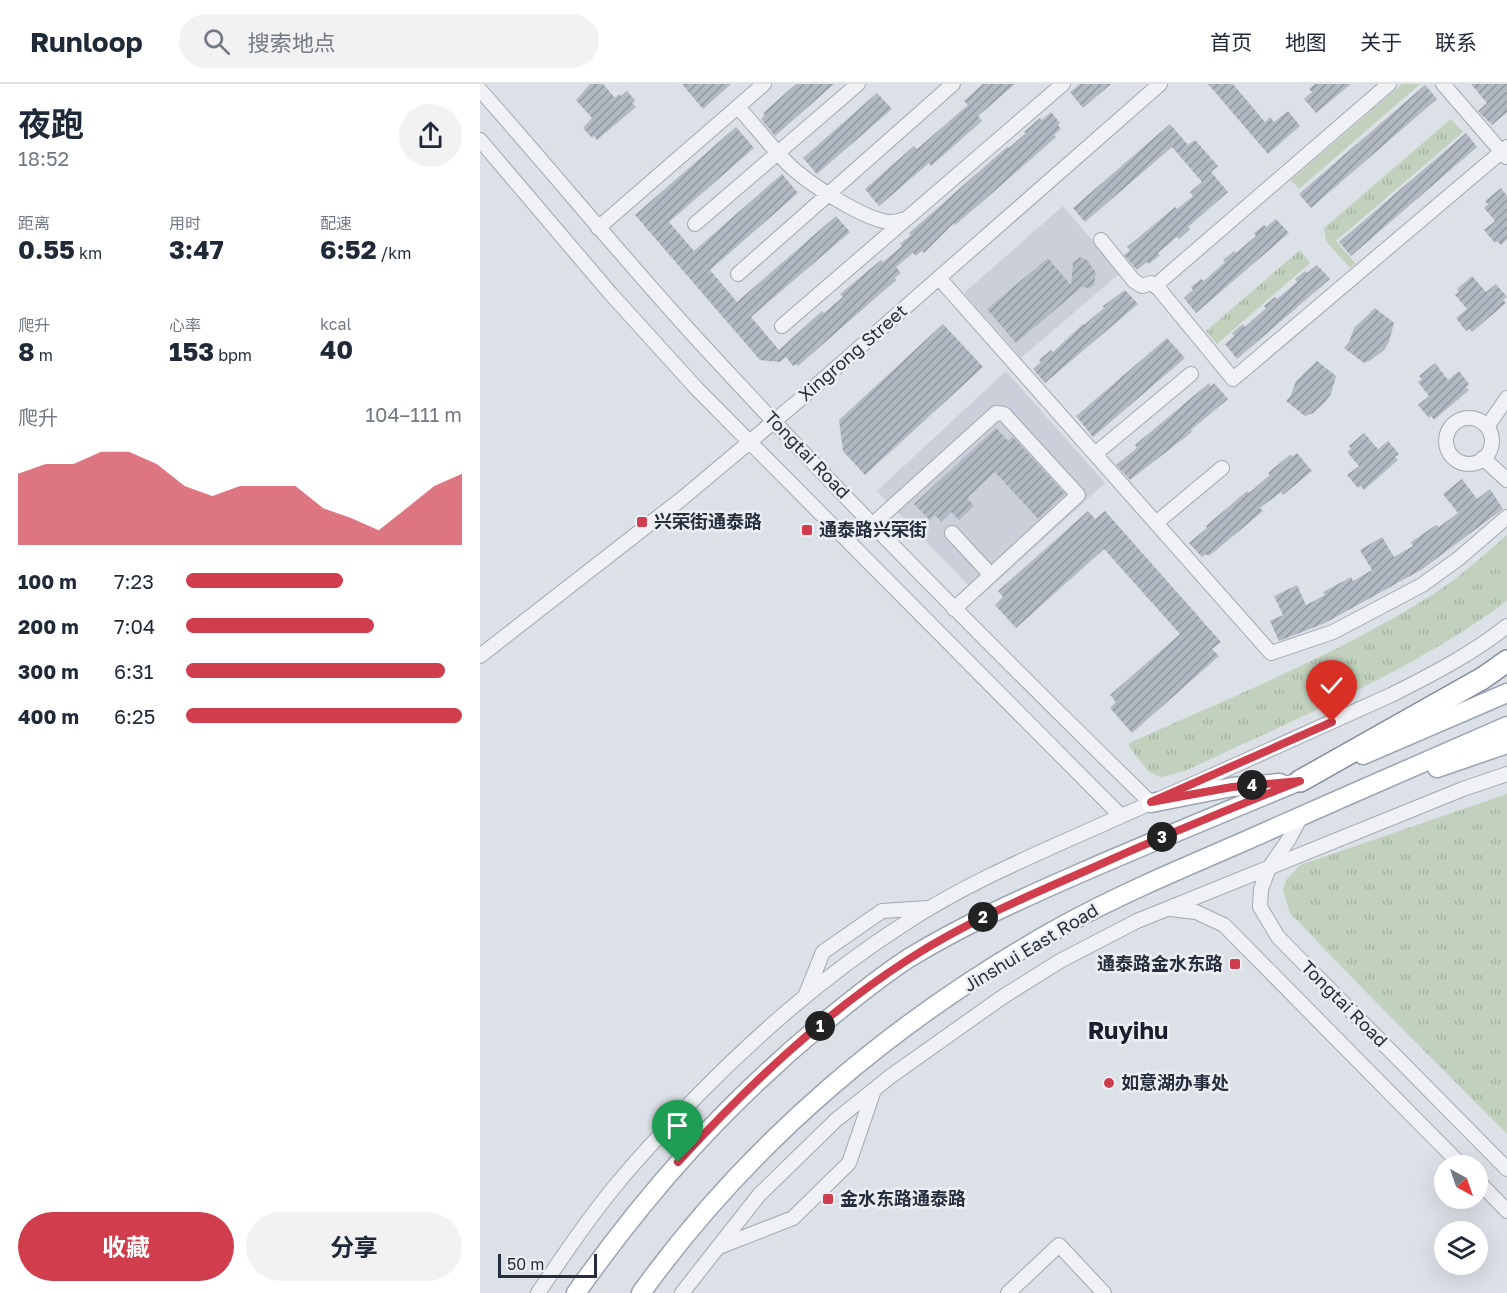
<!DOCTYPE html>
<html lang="zh">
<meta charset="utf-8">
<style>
:root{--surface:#fff;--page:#f2f2f3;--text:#1f2937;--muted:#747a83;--line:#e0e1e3;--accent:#d03d4d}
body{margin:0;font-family:"Golos Text","Noto Sans SC",sans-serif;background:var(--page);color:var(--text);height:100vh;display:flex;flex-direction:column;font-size:22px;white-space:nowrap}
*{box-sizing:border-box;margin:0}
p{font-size:20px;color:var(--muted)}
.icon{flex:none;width:33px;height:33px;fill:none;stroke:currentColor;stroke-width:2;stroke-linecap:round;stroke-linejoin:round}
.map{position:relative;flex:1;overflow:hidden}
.panel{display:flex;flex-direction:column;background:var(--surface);width:480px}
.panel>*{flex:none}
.needle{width:39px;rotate:140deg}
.buttons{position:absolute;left:954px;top:1071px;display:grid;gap:12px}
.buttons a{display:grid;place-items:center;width:54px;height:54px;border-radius:50%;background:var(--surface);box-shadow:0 6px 24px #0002;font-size:30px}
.scale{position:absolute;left:18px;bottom:15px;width:99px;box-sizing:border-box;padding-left:6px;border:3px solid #262d3d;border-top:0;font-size:16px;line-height:21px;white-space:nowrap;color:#262d3d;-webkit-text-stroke:4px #ebeff4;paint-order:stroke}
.pin{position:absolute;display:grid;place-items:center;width:51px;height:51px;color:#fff;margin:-62px -26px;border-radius:50% 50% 50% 0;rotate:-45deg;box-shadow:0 0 6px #0007}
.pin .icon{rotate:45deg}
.km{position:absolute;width:30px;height:30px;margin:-15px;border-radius:50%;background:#222;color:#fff;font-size:16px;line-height:30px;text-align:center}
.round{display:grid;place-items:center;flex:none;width:63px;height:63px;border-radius:32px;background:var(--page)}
.summary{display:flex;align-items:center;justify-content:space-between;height:102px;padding:0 18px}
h1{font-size:33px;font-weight:700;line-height:45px}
.stats{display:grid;grid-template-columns:repeat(3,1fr);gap:9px;height:102px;padding:6px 18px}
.stats div{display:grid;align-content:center}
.stats b{font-size:26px;font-weight:700}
.stats small{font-size:16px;font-weight:400}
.stats p{font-size:16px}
.chart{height:168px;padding:12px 18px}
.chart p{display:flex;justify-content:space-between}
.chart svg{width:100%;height:108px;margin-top:6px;fill:var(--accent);opacity:.7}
.button{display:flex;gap:12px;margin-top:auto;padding:12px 18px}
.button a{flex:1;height:69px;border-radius:36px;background:var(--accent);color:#fff;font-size:24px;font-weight:700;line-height:69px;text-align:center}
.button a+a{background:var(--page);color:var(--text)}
ul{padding:0 18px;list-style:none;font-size:20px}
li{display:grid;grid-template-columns:96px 72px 1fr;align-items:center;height:45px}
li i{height:15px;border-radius:8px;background:var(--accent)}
header{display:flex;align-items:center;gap:36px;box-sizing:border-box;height:84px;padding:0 30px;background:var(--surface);border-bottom:2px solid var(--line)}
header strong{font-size:28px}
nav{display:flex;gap:33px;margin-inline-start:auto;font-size:21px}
.search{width:420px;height:54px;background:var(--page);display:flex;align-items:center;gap:15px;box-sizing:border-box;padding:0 21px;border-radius:33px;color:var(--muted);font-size:22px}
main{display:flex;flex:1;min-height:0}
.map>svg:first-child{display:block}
.built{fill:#cacfd9}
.grass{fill:url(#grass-tufts)}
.building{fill:url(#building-hatch)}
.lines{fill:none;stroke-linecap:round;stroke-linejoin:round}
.minor-casing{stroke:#a2a7b1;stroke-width:16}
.major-casing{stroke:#9ba4b2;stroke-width:21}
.highway-casing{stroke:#838c9d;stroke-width:24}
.minor{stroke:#eff1f5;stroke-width:14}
.major{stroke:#fff;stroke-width:18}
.highway{stroke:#fff;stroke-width:21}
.route-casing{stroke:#fff;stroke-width:12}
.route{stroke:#d03d4d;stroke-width:8}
.poi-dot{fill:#d03d4d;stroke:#ebeff4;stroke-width:2}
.labels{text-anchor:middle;stroke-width:5;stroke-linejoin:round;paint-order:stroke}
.street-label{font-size:18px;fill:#262d3d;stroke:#ebeff4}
.poi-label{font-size:18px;font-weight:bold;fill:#262d3d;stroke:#ebeff4;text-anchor:start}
.district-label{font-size:24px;font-weight:bold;fill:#181e2e;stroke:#ebeff4}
</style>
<header>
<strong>Runloop</strong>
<div class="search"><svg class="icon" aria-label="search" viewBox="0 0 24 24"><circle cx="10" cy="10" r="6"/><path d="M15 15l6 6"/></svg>搜索地点</div>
<nav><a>首页</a><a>地图</a><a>关于</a><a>联系</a></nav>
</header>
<main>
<section class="panel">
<div class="summary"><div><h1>夜跑</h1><p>18:52</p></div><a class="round"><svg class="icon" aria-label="share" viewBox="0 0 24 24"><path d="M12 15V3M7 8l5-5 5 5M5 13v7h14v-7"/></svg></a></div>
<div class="stats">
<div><p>距离</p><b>0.55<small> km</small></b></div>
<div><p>用时</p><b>3:47</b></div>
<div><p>配速</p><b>6:52<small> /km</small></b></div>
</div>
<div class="stats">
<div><p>爬升</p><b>8<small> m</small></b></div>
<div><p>心率</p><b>153<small> bpm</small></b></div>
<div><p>kcal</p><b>40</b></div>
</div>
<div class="chart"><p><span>爬升</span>104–111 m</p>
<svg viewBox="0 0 160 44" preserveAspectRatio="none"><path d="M0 44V15L10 11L20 11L30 6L40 6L50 11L60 20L70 24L80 20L90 20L100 20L110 29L120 33L130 38L140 29L150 20L160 15V44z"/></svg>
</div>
<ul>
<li><b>100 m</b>7:23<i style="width:57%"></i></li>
<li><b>200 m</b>7:04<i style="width:68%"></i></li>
<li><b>300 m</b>6:31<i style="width:94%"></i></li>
<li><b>400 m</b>6:25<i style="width:100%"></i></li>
</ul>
<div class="button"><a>收藏</a><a>分享</a></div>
</section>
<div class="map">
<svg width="1027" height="1209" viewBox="0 0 1027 1209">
<defs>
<pattern id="grass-tufts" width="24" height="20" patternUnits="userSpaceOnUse" patternTransform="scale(1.5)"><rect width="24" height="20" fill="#c1d1bd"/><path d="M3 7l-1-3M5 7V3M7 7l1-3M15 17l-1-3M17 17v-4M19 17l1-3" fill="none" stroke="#a6b4a3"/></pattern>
<pattern id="building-hatch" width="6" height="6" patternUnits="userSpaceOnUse" patternTransform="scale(1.5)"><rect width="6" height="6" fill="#b3b9c3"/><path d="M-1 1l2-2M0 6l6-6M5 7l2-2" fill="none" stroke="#9197a0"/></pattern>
</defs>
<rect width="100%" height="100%" fill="#dce0e7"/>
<path class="built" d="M 583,122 L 640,189 L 541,274 L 484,209 Z
M 526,287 L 625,399 L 500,513 L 397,407 Z"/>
<path class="grass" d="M 922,0 L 940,0 L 819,105 L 811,96 Z
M 971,35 L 983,48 L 856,157 L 875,179 L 870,184 L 846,157 L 844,144 Z
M 820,166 L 830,179 L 737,260 L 726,247 Z
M 1027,451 L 1027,517 C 929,589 815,635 705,687 L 681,693 L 669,688 L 650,664 L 649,659 C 751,613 857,571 952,511 C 979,494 1003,472 1027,451 Z
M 1027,710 L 1027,1050 L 888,910 L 810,829 L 803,806 L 806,796 L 820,781 Z"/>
<path class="building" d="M 110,0 L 123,0 L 135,14 L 139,10 L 141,12 L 147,7 L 155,16 L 152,19 L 156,23 L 117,56 L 114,52 L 112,54 L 103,44 L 112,34 L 96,16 Z
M 202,0 L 251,0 L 223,25 Z
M 316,0 L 354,0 L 295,52 L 281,35 L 285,31 L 283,29 Z
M 503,0 L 535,0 L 498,32 L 502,37 L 451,82 L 449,79 L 399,122 L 385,105 L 434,62 L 437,65 L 488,21 L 484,17 Z
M 600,0 L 631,0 L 603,24 L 590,8 Z
M 728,0 L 753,0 L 785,38 L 790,33 L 794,38 L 808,27 L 820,42 L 788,70 Z
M 835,0 L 871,0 L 836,29 L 824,15 L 832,8 L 829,5 Z
M 991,0 L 1027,0 L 1027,28 L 1012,41 L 998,27 L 1007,19 Z
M 945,1 L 957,15 L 831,124 L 819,110 Z
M 397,9 L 412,25 L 337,90 L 323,74 Z
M 571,28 L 580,39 L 578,41 L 581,45 L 574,51 L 576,53 L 502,118 L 475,141 L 474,139 L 444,169 L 442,167 L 436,172 L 433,169 L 416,183 L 421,189 L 415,194 L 416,196 L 318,282 L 316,280 L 313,282 L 306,273 L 300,278 L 280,276 L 155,131 L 256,43 L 274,64 L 189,138 L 214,167 L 302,90 L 318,109 L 230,186 L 257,218 L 356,132 L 370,148 L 271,233 L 299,266 L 342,227 L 344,229 L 363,213 L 360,210 L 401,176 L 403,178 L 422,162 L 420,160 L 431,151 L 429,149 L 528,62 L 529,64 L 546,49 L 544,48 L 560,34 L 562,36 Z
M 690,40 L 708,61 L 715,56 L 738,82 L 731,88 L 748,108 L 708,143 L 710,145 L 699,155 L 697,153 L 678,169 L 680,171 L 669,180 L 667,178 L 657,186 L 644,171 L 650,166 L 647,163 L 695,123 L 697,125 L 713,112 L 710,108 L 722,98 L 692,63 L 605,138 L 593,124 Z
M 986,49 L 997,63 L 871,172 L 859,158 Z
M 1021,104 L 1027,112 L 1027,155 L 1021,161 L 1017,157 L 1015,159 L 1004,146 L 1015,137 L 1004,124 L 1008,120 L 1005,117 Z
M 796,135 L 809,149 L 716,229 L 704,214 L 713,206 L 711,203 L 721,195 L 724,197 L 745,178 L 743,176 L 754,167 L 756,169 L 776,152 L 774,149 L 784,141 L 786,143 Z
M 600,173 L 607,176 L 616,189 L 614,201 L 610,204 L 602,203 L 536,259 L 507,225 L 568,174 L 591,201 L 593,179 Z
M 837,181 L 850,195 L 757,275 L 745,260 L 754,252 L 752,249 L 763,240 L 765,243 L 786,224 L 784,222 L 795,213 L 797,215 L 817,198 L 815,195 L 825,187 L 827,189 Z
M 992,192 L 1006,208 L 1016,200 L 1027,213 L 1023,216 L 1026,219 L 992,248 L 989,245 L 986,247 L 976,234 L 987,225 L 975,211 L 979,208 L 977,205 Z
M 645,206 L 658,220 L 565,299 L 553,285 L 561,278 L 559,276 L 571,266 L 573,268 L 603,240 L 604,241 L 624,224 L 623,222 Z
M 895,224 L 914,239 L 909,258 L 904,266 L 891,276 L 884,279 L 864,264 L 869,258 L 874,244 Z
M 463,240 L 503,283 L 385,391 L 363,367 L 359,336 Z
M 687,254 L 705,274 L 613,353 L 596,332 Z
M 837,277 L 856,292 L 851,310 L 845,318 L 833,329 L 825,332 L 806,317 L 811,311 L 816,297 Z
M 955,279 L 968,296 L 979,287 L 989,300 L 986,303 L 989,306 L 954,336 L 951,332 L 949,334 L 938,321 L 949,312 L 938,298 L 942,295 L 939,292 Z
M 729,299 L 731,302 L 734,299 L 748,315 L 711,346 L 712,348 L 650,396 L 636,381 L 657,364 L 655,361 Z
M 516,344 L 528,357 L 533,353 L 585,410 L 558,435 L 515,388 L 487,414 L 494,422 L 479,436 L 471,428 L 461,438 L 455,431 L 450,436 L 434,420 Z
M 884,349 L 898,365 L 908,357 L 919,370 L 915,373 L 918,376 L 884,406 L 881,402 L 878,404 L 867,391 L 879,382 L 867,368 L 871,365 L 869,362 Z
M 817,369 L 832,387 L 803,411 L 801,408 L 780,424 L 783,427 L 729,472 L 726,470 L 722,473 L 709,459 L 727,444 L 726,442 L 767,407 L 769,409 L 790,391 L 788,389 L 811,370 L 812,373 Z
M 982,395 L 997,415 L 1010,405 L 1023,425 L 941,486 L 845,539 L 799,557 L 790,537 L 803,531 L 794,512 L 817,501 L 826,521 L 845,511 L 843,508 L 858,500 L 871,493 L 873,497 L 892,486 L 880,466 L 902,453 L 914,473 L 933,462 L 931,458 L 956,441 L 959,443 L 978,429 L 963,410 Z
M 608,427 L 615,435 L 625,427 L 741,558 L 732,565 L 739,572 L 652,649 L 630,624 L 636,618 L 630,611 L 700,550 L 624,465 L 536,544 L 515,521 L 523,513 L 518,507 Z"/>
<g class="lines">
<defs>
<path id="minor" d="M 963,0 L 1026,73
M 0,6 C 73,88 142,173 217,255 C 363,414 516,568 671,719
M 258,23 C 274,41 290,61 307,79 C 325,97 386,138 412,138 C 416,138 421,136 425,135
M 0,56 L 130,209 L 217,305 L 641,732
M 215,140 L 378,0
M 118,144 L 284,0
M 621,156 L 654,197 L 662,202 L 671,199 L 679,205 L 753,295 L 1027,63
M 258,190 L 473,0
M 459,194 L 791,569 L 853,548 L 942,501 L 978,475 L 1027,433
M 675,202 L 909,0
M 302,242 L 583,0
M966 357a23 23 0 1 1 46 0a23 23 0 1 1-46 0Z
M 1007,343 L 1027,314
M 615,370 L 711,290
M 1003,374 L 1027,396
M 676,439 L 742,384
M 393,440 L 516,329 L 524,330 L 598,411 L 474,525
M 472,449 L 511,491
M 0,572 L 204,413 L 323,313 L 680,0
M 822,731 L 809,755 L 789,784 L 781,805 L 780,823 L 798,853 L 1027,1085
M 690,825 L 716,828 L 744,841 L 982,1082
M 326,910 L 343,868 L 402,827 L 448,824
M 998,1097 L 1027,1127
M 239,1163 L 313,1134 L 369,1079 L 394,1006
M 58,1209 C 83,1172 108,1135 136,1101 C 162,1069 190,1040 219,1010 C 281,947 349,888 424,840 C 491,796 566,766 639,733 C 730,693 821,652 911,611 C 951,591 992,570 1027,542
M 202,1209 L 279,1111 L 356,1036 L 411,992 L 521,914 L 580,877 L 657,837 L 983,705 L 1027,690
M 528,1209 L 579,1161 L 624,1209"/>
<path id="major" d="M 883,671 L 1027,609
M 957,684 L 1027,660
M 671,719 L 752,703 L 800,699
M 96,1209 C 169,1106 244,1022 341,941 C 369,918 398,894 429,874 C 483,841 541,815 598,790 C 676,756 754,724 832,692
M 161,1209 C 271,1056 419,932 584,841 C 639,811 698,786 756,761 C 846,721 937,681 1027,642"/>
<path id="highway" d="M 820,697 L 1003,594 L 1027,577"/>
</defs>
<use href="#minor" class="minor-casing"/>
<use href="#major" class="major-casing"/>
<use href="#highway" class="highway-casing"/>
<use href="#minor" class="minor"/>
<use href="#major" class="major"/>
<use href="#highway" class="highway"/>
</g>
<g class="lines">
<defs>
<path id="route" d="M 198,1078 C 267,1003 342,931 429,875 C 483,840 543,814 603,788 C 674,756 746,726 820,697 L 752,703 L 671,718 L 852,638"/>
</defs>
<use href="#route" class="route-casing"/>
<use href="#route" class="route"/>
</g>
<g class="poi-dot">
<rect x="156" y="432" width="12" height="12" rx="3"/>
<rect x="321" y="440" width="12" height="12" rx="3"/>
<rect x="749" y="874" width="12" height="12" rx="3"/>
<circle cx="629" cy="999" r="6"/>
<rect x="342" y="1109" width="12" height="12" rx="3"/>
</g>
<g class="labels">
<g class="street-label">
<text transform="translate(373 269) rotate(-41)" y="6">Xingrong Street</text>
<text transform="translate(327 371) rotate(46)" y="6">Tongtai Road</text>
<text transform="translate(551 864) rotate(-31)" y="6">Jinshui East Road</text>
<text transform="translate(864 920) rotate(45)" y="6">Tongtai Road</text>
</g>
<g class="poi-label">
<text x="174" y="444">兴荣街通泰路</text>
<text x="339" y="452">通泰路兴荣街</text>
<text x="743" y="886" text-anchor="end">通泰路金水东路</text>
<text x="641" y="1005">如意湖办事处</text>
<text x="360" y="1121">金水东路通泰路</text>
</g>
<g class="district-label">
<text x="648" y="955">Ruyihu</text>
</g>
</g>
</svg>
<div class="buttons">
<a><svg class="needle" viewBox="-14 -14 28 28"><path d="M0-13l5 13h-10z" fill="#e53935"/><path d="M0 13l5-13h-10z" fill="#747a83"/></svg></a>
<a><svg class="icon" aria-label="layers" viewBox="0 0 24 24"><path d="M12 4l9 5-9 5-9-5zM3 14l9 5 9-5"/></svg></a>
</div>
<div class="scale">50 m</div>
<div class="pin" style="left:198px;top:1078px;background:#1e9e55"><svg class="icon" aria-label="arrive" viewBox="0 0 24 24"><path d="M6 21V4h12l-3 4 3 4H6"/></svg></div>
<div class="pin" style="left:852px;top:638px;background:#d93025"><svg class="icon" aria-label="check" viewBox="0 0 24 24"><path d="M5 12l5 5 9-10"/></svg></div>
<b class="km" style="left:340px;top:942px">1</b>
<b class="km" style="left:503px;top:833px">2</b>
<b class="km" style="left:682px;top:753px">3</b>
<b class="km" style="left:772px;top:701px">4</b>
</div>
</main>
